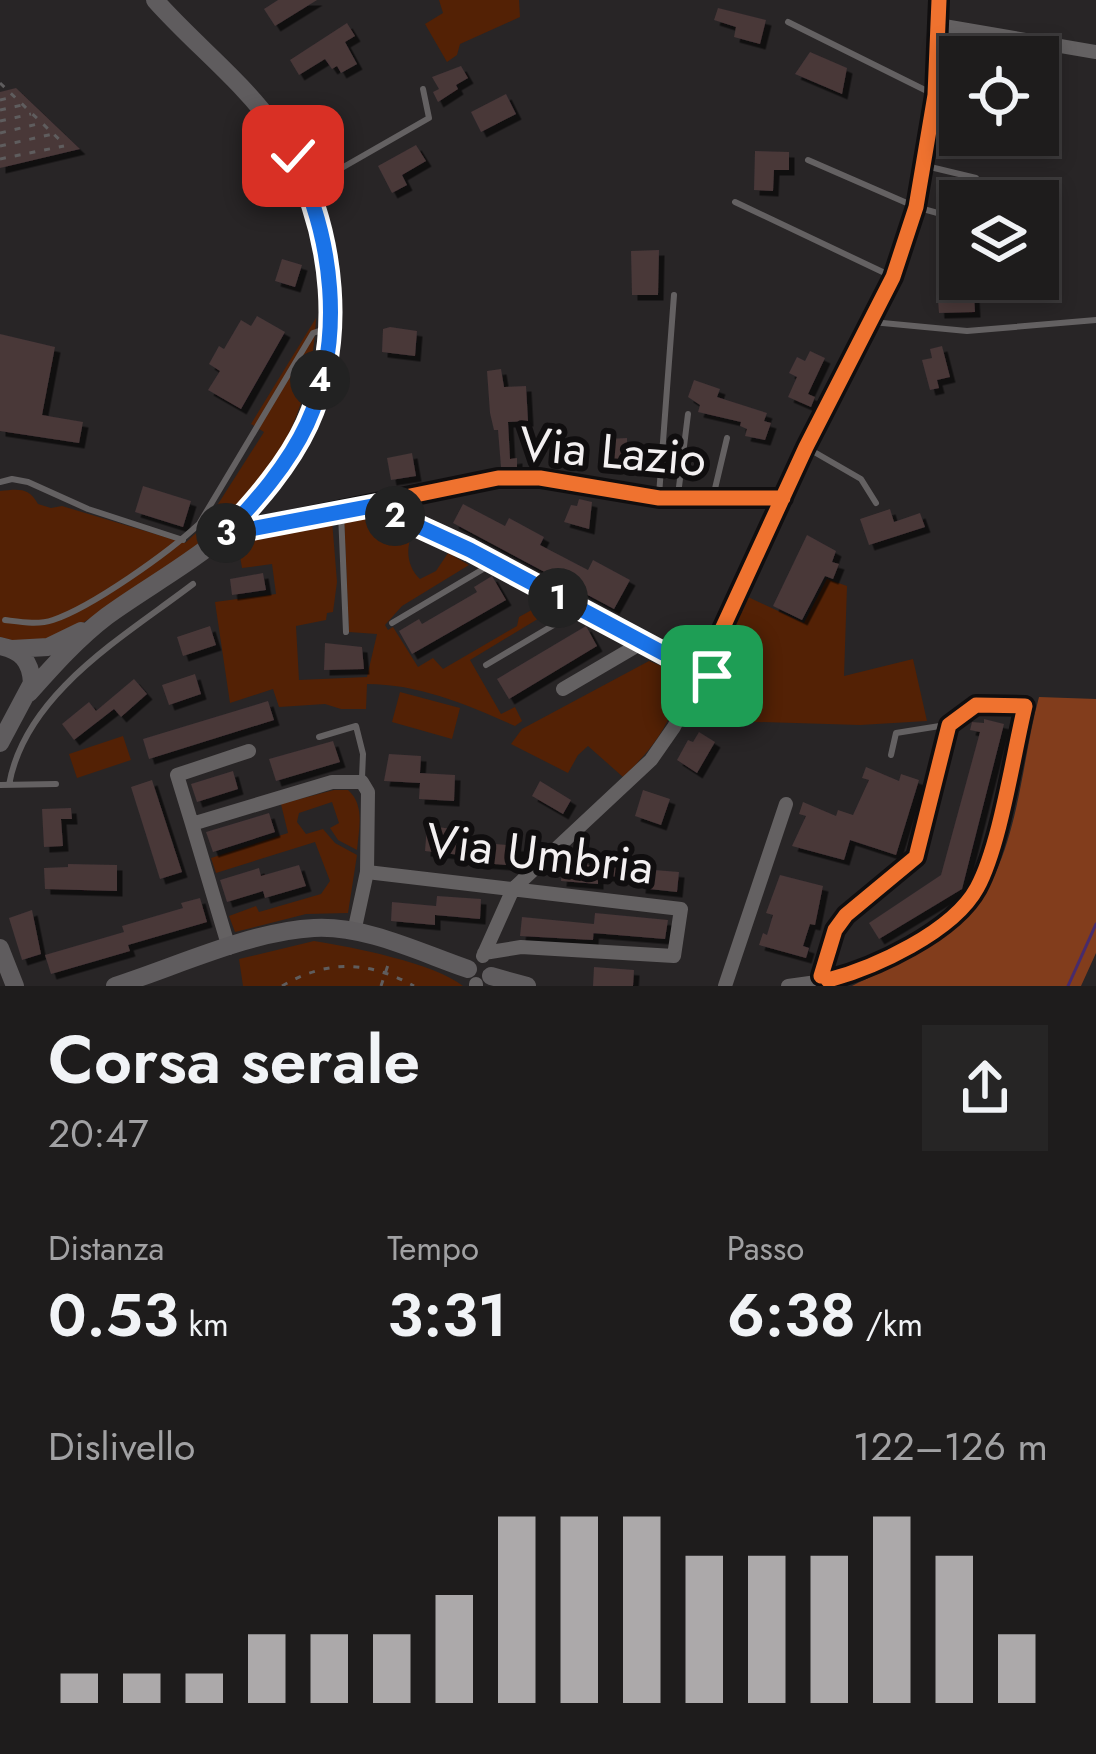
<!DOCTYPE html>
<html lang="it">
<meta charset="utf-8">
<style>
:root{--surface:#1e1c1c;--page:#262525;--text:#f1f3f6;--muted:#a1a1a3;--line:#3c3a3b;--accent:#aca9aa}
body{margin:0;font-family:Jost,sans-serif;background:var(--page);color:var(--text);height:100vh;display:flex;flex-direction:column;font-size:45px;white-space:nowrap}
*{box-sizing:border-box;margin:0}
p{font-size:39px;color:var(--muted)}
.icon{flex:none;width:66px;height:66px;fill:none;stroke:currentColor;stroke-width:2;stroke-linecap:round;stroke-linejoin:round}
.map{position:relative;height:986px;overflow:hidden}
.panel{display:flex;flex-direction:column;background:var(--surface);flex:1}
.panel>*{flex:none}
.controls{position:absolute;left:939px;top:36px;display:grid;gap:24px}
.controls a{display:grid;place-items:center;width:120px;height:120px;border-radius:0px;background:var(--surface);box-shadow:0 6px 18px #0003,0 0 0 3px var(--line);font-size:60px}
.pin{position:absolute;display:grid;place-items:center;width:102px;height:102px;color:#fff;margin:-51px;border-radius:24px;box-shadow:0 6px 18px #0006}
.km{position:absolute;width:60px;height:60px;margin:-30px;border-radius:50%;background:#222;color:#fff;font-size:33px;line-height:60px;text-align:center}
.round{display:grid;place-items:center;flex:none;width:126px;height:126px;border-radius:0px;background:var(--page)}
.summary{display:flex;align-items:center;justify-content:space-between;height:204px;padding:0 48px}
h1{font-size:66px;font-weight:600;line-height:90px}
.stats{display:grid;grid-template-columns:repeat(3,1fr);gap:18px;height:204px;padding:12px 48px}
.stats div{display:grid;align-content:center}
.stats b{font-size:60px;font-weight:600}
.stats small{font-size:33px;font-weight:400}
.stats p{font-size:33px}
.chart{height:336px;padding:24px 48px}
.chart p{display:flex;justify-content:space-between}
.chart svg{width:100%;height:216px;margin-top:12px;stroke:var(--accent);stroke-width:6}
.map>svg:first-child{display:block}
.green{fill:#532105}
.forest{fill:#823d1c}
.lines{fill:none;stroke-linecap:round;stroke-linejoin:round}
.stream{stroke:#472b6c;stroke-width:3}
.building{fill:#483739;filter:url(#shadow)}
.path{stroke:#5f5d5e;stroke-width:3;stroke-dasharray:6 9;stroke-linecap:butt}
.lane{stroke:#646162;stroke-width:6}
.street{stroke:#646162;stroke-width:14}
.secondary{stroke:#5f5c5e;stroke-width:18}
.cycleway-casing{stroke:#100e0f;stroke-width:22}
.cycleway{stroke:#ef722f;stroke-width:15}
.route-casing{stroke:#fff;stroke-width:24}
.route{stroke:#1a73e8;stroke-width:15}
.labels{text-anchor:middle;stroke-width:12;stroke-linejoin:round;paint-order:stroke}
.street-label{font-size:48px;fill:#f3f0f1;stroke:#100e0f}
</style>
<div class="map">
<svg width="1096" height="986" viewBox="0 0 1096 986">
<defs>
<filter id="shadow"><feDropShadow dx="5.5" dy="5.5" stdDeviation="0" flood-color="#0009"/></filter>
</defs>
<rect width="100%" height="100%" fill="#282526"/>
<path class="green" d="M 439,0 L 519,0 L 520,17 L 460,44 L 457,55 L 447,62 L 425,24 L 443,13 Z
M 316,318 C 308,485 199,549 70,631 C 46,642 25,645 0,637 L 0,491 C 18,489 29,487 38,504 L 51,508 L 62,506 L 185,543 L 204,526 L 264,432 L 251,424 Z
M 368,514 L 412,535 C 405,550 408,568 420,579 L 436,571 L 448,553 L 469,565 L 402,606 L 385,625 L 388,630 L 393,627 L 418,667 L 433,658 L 443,669 L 517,626 L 519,617 L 546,602 L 562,612 L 554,617 L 546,614 L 470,660 L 501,714 L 515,707 L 522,721 L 515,726 C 468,705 419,684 367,684 L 366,709 L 341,709 L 325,704 L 279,707 L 273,689 L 230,703 L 215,602 L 276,594 L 272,564 L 242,568 L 237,538 L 332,520 L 337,582 L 333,612 L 327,613 L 326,620 L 296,626 L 299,680 L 367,677 L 377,634 L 349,632 L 344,518 Z
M 827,579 L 847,586 L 844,676 L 913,659 L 927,721 L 860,725 L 691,720 C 699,701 720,696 726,679 C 710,653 734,621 746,596 L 804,623 Z
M 649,661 L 676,672 C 682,714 652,750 623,777 L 588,746 L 578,755 L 568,773 L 511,744 L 522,729 Z
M 400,692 L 460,708 L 452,739 L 392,722 Z
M 123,736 L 131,760 L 77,778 L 69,754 Z
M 334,790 L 348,790 C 365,805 359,828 357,850 L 338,840 L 330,828 L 339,823 L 332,802 L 299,813 L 297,822 L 306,834 L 323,829 L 335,843 L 357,855 L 348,913 L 306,914 L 235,932 L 229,916 L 256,906 L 259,912 L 321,894 L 330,881 L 315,842 L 216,873 L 211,858 L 288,833 L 281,804 Z
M 314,941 C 352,947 434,963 463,986 L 243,986 L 239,959 Z"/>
<path class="forest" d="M 291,120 L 299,124 L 311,144 L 330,152 L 334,162 L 309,180 L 279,127 Z
M 1039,697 L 1096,699 L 1096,953 L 1081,986 L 852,986 C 888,968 933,950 963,921 C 1019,864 1019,770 1039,697 Z"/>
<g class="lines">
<path class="stream" d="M 1068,986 L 1096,924"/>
</g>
<path class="building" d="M 278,0 L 317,0 L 275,26 L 264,9 Z
M 718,8 L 766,20 L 760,44 L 734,37 L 736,27 L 714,20 Z
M 347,23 L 355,36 L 345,42 L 357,64 L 341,73 L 337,66 L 332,69 L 325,59 L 299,75 L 290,60 Z
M 810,52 L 847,68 L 842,94 L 795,74 Z
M 461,66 L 468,78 L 456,85 L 458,89 L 438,102 L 433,92 L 439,89 L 432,77 Z
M 16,88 L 80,149 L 0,168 L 0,92 Z
M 506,94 L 516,114 L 481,132 L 471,112 Z
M 416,145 L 426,161 L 402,175 L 407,185 L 392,193 L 378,166 Z
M 755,151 L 789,152 L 789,170 L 774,170 L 773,191 L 754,190 Z
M 983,178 L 1019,187 L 1016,201 L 965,201 L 964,187 L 978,191 Z
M 659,250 L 658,295 L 632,295 L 631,251 Z
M 282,259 L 302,265 L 295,287 L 275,281 Z
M 936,274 L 945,274 L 956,284 L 961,279 L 968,279 L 979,289 L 974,295 L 975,312 L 939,313 Z
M 257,316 L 285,332 L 241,409 L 208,390 L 220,371 L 209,364 L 219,346 L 224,349 L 241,320 L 251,326 Z
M 390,327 L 417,331 L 415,356 L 382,352 L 383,329 Z
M 0,334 L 55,347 L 42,415 L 83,422 L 79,443 L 0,431 Z
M 942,346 L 950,377 L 937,380 L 939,388 L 930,390 L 922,360 L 932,358 L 930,349 Z
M 810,351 L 825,358 L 808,394 L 815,397 L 811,407 L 788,397 L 797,377 L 789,373 L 797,357 L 805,361 Z
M 501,369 L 504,387 L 526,386 L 528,421 L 508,422 L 510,459 L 517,458 L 517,467 L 501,467 L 498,430 L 494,430 L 490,413 L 487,371 Z
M 694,380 L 720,389 L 717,397 L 767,413 L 764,421 L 771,423 L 765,440 L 745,436 L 747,429 L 740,426 L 741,422 L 698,412 L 700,405 L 688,397 Z
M 627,438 L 627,464 L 607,465 L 607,439 Z
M 412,453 L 416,476 L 391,480 L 387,458 Z
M 143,486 L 191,501 L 183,527 L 135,512 Z
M 579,499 L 592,502 L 589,529 L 564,522 L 571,505 L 577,506 Z
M 463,504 L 505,526 L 509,518 L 544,537 L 540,545 L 588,570 L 593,560 L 630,580 L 614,609 L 453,523 Z
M 890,509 L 894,522 L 920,513 L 925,527 L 869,545 L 860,519 Z
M 807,535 L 836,551 L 832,562 L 839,564 L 833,579 L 825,576 L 802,620 L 773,606 Z
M 263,573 L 266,590 L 232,595 L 230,579 Z
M 492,576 L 506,600 L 412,654 L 399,631 L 419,619 L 422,624 L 477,592 L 474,587 Z
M 210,626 L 216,645 L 183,656 L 177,637 Z
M 586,626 L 597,646 L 509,699 L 497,679 Z
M 325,643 L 362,647 L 364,669 L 324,670 Z
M 195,674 L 201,694 L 169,705 L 162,685 Z
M 134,679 L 147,694 L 121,717 L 114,709 L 74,740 L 62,724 L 89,702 L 96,711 Z
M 268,701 L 274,720 L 149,759 L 143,739 Z
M 984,719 L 1004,724 L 962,889 L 879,939 L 869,923 L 941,875 L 980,732 L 970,730 L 972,722 L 984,723 Z
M 699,732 L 715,742 L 697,773 L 677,760 L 688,740 L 693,742 Z
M 333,741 L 340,762 L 276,781 L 269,759 Z
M 389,754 L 421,756 L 420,773 L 455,775 L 454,801 L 419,799 L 420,783 L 384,781 Z
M 866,767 L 899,781 L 901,774 L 919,780 L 896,855 L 850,840 L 844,860 L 792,846 L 806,816 L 799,814 L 803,802 L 836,816 L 838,810 L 853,815 L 869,780 L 862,778 Z
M 233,771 L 238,789 L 197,802 L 191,784 Z
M 152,780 L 182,872 L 160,879 L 131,787 Z
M 540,781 L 571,800 L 563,814 L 532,796 Z
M 643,790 L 670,799 L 661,825 L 635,816 Z
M 71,808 L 72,819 L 61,819 L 63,846 L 44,847 L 42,809 Z
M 269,813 L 275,832 L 213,852 L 206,832 Z
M 427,826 L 472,831 L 471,842 L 519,846 L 518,866 L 469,862 L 470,856 L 425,851 Z
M 600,856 L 643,860 L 642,869 L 679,872 L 677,892 L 640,888 L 641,879 L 598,875 L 598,884 L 561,881 L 563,862 L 599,866 Z
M 68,864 L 117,865 L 117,891 L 45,889 L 44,868 L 68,867 Z
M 299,865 L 306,886 L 265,898 L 263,891 L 227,902 L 220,880 L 259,868 L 261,876 Z
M 780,875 L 823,886 L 815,925 L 810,924 L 803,946 L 809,948 L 806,958 L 759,945 L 763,933 L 767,935 L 773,915 L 766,913 Z
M 437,896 L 481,899 L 480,919 L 435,915 L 435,925 L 391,921 L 392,902 L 436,906 Z
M 200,898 L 207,922 L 128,945 L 130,951 L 51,974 L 45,955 L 124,932 L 122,926 L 183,908 L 181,903 Z
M 32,910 L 41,954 L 22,960 L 9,918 Z
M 595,913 L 668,920 L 665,939 L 593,933 Z
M 522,917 L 594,924 L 593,940 L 520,936 Z
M 594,967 L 634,970 L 633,986 L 593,986 Z"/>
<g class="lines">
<path class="path" d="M 0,83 L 65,145
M 0,100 L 13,97
M 0,110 L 22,105
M 0,121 L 31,114
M 0,133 L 42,123
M 0,146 L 53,134
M 0,159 L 64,146
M 282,986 C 328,959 369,961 414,986
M 381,986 L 390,959"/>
<path class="lane" d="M 788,22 L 935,95 L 960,100
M 808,160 L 916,207 L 952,217
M 926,166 L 976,178
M 312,185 L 429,118 L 423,89
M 735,202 L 889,275
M 872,322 L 967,331 L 1096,320
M 809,449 L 861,479 L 876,503
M 0,482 L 12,479 L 28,482 L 88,509 L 183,540
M 659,495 L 674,295
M 678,495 L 688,414
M 713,497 L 727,438
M 341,513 L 346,632
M 5,620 C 21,622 38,625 53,620 C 92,607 168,553 199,524 L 313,333 L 325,329
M 392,623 L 490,565
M 486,665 L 579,610
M 319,737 L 356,726 L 363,754 L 362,778
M 891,755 L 896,733 L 946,725
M 0,785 L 56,784
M 9,785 C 25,693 125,636 193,584"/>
<path class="street" d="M 938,25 L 1096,52
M 388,503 L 394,515 L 470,550 L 691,668
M 226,534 L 498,478 L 540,478 L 659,498 L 783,498
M690 674a11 11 0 1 1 22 0a11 11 0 1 1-22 0Z
M 706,664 L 806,447 L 893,277 L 916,207 L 935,95 L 939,0
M 563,689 L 633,648 L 637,641
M 192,824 L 177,775 L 249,751
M 367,872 L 681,909 L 674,956 L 521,947 L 484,953
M 229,948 L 192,824 L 332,782 L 362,782 L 368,792 L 367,872 L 354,932
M 483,956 L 513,889 L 651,760 L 674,727 L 695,684
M 821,976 L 835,930 L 846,915 L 916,857 L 949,725 L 976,705 L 1025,706 C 1013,756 1000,846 977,888 C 953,932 874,968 828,980
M 476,986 L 476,984
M 725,986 L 786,804
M 788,986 L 817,982"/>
<path class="secondary" d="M 0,646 C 21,650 31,661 32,683 L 0,743
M 12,649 L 48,647 L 81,631
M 29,693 C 53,666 78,638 107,616 C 144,589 193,562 227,532 C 341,429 364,252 274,126 C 240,79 193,43 155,0
M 0,948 L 15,986
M 491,976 L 527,986
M 115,986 C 175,967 251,931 314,928 C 365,925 421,953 468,969"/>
<defs>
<path id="cycleway" d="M 225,534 L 498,478 L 540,478 L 659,498 L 783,498
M 706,664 L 806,447 L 893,277 L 916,207 L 935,95 L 939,0
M 821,976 L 835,930 L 846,915 L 916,857 L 949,725 L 976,705 L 1025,706 C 1013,756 1000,846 977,888 C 953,932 874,968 828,980"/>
</defs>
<use href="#cycleway" class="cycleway-casing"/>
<use href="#cycleway" class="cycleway"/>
</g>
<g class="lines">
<defs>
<path id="route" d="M 293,156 C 333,237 346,339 307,424 C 288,465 256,501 225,534 L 388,503 L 394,515 L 470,550 L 691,668 L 700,662 L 706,664 L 712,676"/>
</defs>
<use href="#route" class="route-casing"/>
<use href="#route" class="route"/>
</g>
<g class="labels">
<g class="street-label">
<text transform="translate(613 451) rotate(5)" y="17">Via Lazio</text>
<text transform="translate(540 853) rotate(7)" y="17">Via Umbria</text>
</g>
</g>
</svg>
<div class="controls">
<a><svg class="icon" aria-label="locate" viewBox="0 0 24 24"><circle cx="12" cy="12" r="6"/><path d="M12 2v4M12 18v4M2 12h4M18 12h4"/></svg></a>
<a><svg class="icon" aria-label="layers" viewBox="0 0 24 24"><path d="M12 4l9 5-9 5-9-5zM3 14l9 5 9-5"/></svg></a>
</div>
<div class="pin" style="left:712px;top:676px;background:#1e9e55"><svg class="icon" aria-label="arrive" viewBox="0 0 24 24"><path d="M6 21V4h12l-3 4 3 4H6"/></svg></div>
<div class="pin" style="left:293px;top:156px;background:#d93025"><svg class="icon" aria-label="check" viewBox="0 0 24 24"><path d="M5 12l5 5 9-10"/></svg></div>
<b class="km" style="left:558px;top:598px">1</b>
<b class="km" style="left:395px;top:516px">2</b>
<b class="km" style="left:226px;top:533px">3</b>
<b class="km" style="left:320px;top:380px">4</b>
</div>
<section class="panel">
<div class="summary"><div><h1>Corsa serale</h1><p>20:47</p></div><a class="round"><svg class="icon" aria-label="share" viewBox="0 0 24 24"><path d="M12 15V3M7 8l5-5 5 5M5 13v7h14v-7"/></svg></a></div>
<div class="stats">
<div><p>Distanza</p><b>0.53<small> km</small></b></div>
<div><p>Tempo</p><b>3:31</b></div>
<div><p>Passo</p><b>6:38<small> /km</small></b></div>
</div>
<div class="chart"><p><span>Dislivello</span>122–126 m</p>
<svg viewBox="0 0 160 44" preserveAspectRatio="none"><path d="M5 44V38M15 44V38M25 44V38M35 44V30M45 44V30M55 44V30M65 44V22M75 44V6M85 44V6M95 44V6M105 44V14M115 44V14M125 44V14M135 44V6M145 44V14M155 44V30"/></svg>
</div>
</section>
